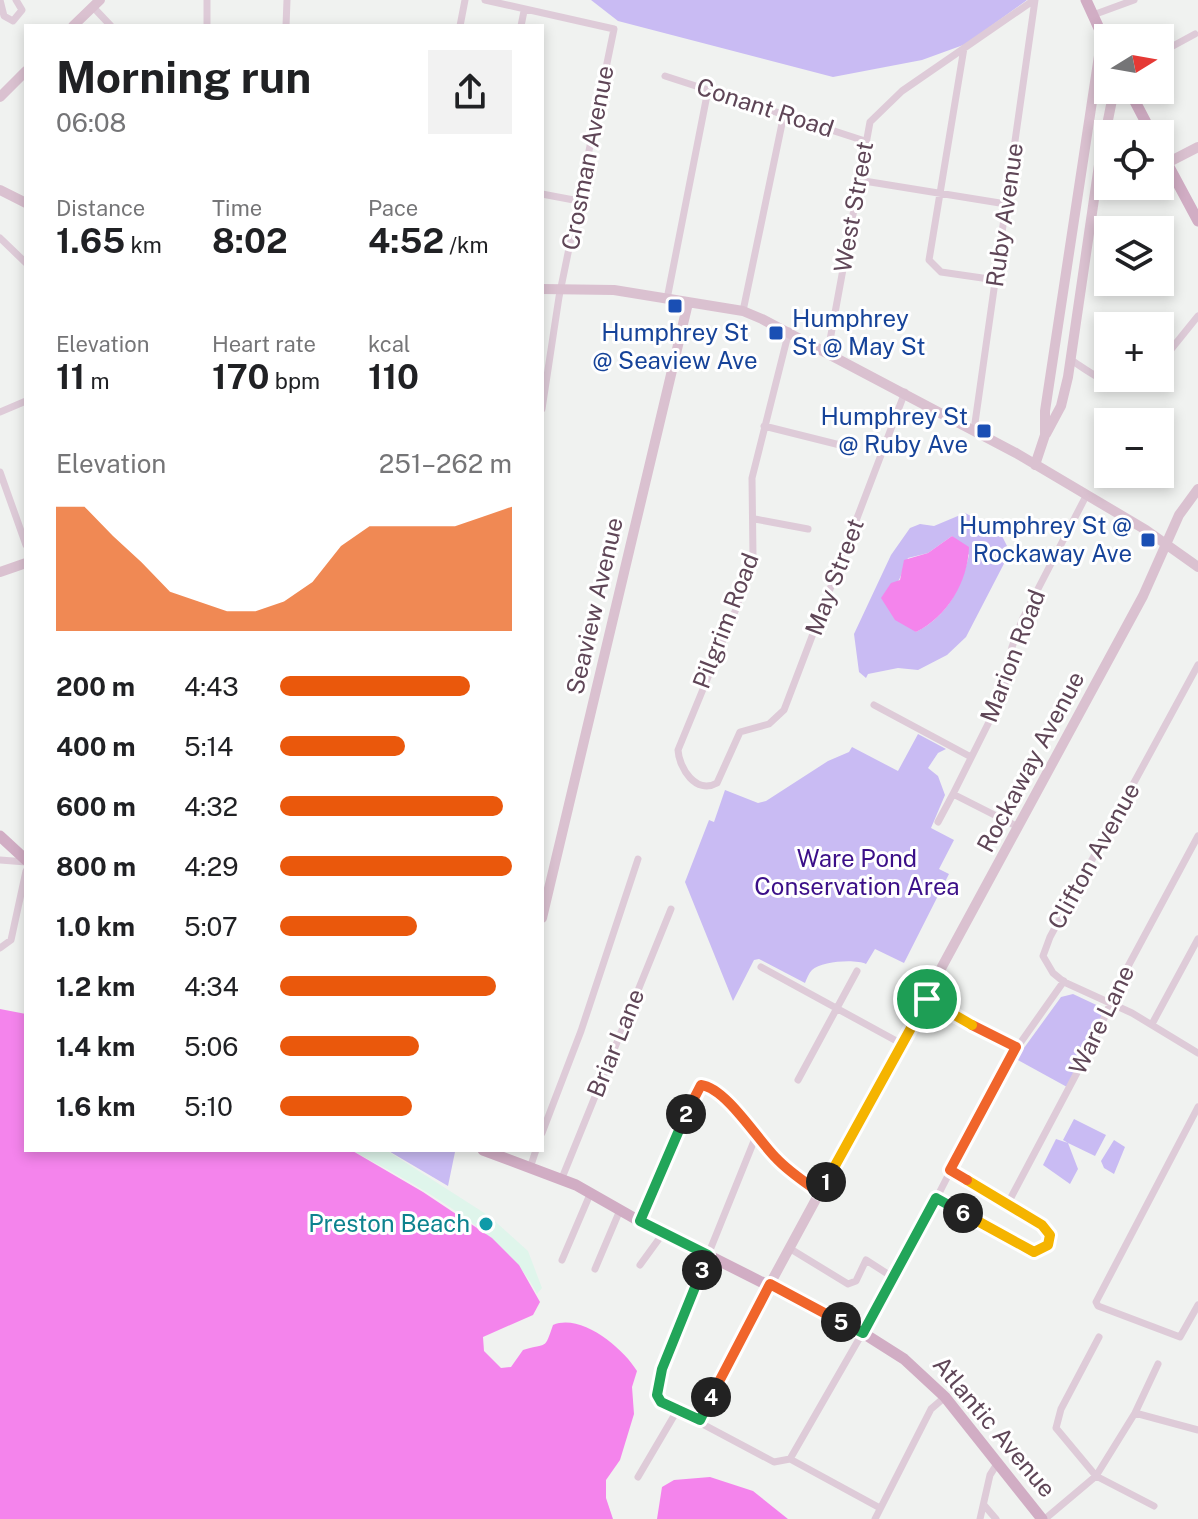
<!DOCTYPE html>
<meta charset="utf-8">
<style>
:root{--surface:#fff;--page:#f2f2f2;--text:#202124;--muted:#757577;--accent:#ea580c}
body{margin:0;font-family:"Public Sans",sans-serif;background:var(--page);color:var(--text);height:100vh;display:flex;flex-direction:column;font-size:30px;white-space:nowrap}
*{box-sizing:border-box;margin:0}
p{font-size:26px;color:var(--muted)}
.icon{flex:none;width:44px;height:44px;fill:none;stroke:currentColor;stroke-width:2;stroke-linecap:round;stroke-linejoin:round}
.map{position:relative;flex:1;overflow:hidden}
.drawer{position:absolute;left:24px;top:24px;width:520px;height:1128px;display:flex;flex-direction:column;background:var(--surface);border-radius:0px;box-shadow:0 4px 12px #0003}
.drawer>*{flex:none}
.needle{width:52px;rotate:79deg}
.controls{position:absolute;left:1094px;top:24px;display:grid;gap:16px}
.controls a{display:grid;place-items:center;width:80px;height:80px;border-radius:0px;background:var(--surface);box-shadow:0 4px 12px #0003;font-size:40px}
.pin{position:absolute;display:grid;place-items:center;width:68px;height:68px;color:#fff;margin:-34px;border:4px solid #fff;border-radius:50%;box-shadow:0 2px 8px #0007}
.km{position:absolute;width:40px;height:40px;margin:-20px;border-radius:50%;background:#222;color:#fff;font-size:22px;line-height:40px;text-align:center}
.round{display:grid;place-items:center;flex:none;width:84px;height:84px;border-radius:0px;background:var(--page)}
.headline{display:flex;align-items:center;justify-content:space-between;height:136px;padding:0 32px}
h1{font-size:44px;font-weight:700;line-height:60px}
.metrics{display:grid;grid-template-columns:repeat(3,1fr);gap:12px;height:136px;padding:8px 32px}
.metrics div{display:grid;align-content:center}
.metrics b{font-size:34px;font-weight:700}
.metrics small{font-size:22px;font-weight:400}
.metrics p{font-size:22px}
.chart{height:224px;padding:16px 32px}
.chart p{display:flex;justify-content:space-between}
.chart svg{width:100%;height:144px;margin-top:8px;fill:var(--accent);opacity:.7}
ul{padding:0 32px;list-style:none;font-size:26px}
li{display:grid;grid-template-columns:128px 96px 1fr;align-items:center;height:60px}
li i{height:20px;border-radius:10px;background:var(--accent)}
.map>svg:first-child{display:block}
.green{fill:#c9bbf3;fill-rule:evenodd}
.sand{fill:#dff5eb}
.water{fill:#f484ec}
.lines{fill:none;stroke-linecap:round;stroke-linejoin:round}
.street{stroke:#decbd8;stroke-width:7}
.secondary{stroke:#dac1d0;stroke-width:10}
.primary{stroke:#d1adc4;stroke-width:11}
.split-1-casing{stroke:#fff;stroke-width:16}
.split-2-casing{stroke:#fff;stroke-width:16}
.split-3-casing{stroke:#fff;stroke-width:16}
.split-4-casing{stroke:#fff;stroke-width:16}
.split-5-casing{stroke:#fff;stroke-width:16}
.split-6-casing{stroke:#fff;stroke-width:16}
.split-7-casing{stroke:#fff;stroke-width:16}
.split-8-casing{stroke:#fff;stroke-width:16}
.split-9-casing{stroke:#fff;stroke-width:16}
.split-1{stroke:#f5b400;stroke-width:10}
.split-2{stroke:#f0652b;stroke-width:10}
.split-3{stroke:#22a559;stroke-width:10}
.split-4{stroke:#22a559;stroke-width:10}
.split-5{stroke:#f0652b;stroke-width:10}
.split-6{stroke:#22a559;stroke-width:10}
.split-7{stroke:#f5b400;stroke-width:10}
.split-8{stroke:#f0652b;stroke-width:10}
.split-9{stroke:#f5b400;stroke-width:10}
.transit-dot{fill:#1a4fb4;stroke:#fff;stroke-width:3}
.culture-dot{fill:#0f9aa8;stroke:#fff;stroke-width:3}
.labels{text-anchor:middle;stroke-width:6;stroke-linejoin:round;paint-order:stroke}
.street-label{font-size:24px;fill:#5f4657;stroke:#fff}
.transit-label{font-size:24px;fill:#164399;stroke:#fff;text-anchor:end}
.park-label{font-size:24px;fill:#3b0f88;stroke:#fff}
.culture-label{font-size:24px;fill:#0d838f;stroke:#fff;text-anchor:end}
</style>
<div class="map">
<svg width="1198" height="1519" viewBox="0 0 1198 1519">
<rect width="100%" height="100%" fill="#f0f2f0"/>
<path class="green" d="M 591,0 L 1027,0 L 966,44 L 922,60 L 833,77 L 618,21 Z
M 965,513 L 999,530 L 1010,552 L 966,637 L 947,655 L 918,670 L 898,668 L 868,674 L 866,678 L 859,672 L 854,634 L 891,555 L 910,528 L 920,524 L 934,526 ZM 952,536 L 969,555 C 961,588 948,616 916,632 L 882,599 L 899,580 L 908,558 L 928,553 Z
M 918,734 L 946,749 L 938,753 L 928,768 L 938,776 L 945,795 L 931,828 L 954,840 L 939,869 L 949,874 L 904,963 L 875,949 L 866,964 C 856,959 821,961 812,970 C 809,973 807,978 805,983 L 759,959 L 754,960 L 733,1001 L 685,882 L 709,820 L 714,822 L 725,790 L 758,803 L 766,801 L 828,761 L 849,752 L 852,747 L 898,771 Z
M 1073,994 L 1105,1009 L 1067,1087 L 1016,1059 L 1061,997 Z
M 1074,1119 L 1106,1135 L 1095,1156 L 1068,1143 L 1078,1169 L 1070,1184 L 1043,1165 L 1056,1139 L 1068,1143 L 1063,1140 Z
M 1114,1140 L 1125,1147 L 1114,1174 L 1104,1168 L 1101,1161 Z
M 387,1150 L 455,1152 L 448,1186 Z"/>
<path class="sand" d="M 351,1150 L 386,1150 L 489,1216 L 528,1251 L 542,1288 L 537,1294 C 508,1233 410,1181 351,1150 Z"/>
<path class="water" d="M 952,536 L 969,547 C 968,582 947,617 916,632 L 895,620 L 881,598 L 891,583 L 900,580 L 904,560 L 928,553 Z
M 0,1009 L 26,1014 L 26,1150 L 351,1150 L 423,1192 L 492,1238 L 519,1265 L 540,1302 L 533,1315 L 483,1337 L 484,1351 L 501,1368 L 511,1367 L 523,1350 C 548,1342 544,1351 553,1325 C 581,1313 623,1348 637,1371 L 632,1387 L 634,1414 L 620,1460 L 606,1480 L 606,1498 L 613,1519 L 0,1519 Z
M 710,1477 L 753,1491 L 788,1519 L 657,1519 L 662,1487 L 674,1480 Z"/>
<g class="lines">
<path class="street" d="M 0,0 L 4,16 L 13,21 L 22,10 L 16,0
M 485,0 L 614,29 L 559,297 L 542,409
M 93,7 L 111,26
M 1093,15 L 1134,0
M 207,26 L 207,0
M 286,26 L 287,0
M 460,26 L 465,0
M 521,26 L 524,11
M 964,48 L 929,260 L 941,272 L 996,280
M 1160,53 L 1195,34
M 665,76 L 865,141
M 858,180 L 1006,204
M 542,194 L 579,201
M 0,238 L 26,263
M 667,299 L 708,90
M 743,311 L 784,114
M 789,331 L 752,478 L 753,556 L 736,609 L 678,750 C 679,768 696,795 717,783 L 740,732 L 769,724 L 784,710 L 905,392
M 828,351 L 870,122 L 902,91 L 1034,0
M 1071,360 C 1093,374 1125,401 1148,378
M 1160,363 L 1198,316
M 0,412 L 26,401
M 764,426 L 840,445
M 974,430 L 1035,0
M 0,472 L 26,545
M 755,519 L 808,529
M 1198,665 L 1050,937 L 1043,956 L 1053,973 L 1064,982 L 1132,1013 L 1198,1053
M 874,705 L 971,757
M 938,822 L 953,794
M 1018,827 L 953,794 L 1003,694 L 1012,647 L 1023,618 L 1086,496
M 0,860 L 26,862
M 0,948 L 11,940 L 26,871
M 761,967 L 902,1044
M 927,999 L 1016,1047
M 1152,1024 L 1198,939
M 798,1080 L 857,971
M 1198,1107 L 1096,1302 L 1098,1306 L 1180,1337 L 1198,1305
M 542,1133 L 581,1031 L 638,859
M 756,1136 L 662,1369 L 657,1383 L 661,1402 L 774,1462 L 790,1459 L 880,1508
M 531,1165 L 536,1150
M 562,1178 L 671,909
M 936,1198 L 1028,1250 L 1034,1252 L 1048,1245 L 1050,1235 L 1042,1225 L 950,1170
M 1007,1205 L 1098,1033 L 1118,985 L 1198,836
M 640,1221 L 693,1096 L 701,1085 C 726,1088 757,1139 776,1158 C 789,1172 805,1182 820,1193
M 789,1248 L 848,1284 L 856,1281 L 866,1260 L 894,1278
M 562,1260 L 591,1192
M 640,1265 L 664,1232
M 595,1269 L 620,1210
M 1099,1337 L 1061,1409 L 1056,1428 L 1096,1476 L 1154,1506
M 1135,1413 L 1198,1430
M 700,1420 L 770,1284
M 790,1459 L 909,1252 L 1004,1066 L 1064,981
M 638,1477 L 678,1409
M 984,1505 L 996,1519
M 875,1519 L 931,1409 L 945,1397
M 980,1519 L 990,1475 L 997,1464
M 1045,1519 L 1096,1476 L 1135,1413 L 1158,1364"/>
<path class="secondary" d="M 73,26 L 100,0
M 0,97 L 26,71
M 1167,163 L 1198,147
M 0,190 L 26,203
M 542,289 L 614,290 L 743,311 L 762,319 L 1016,453 L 1146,530 L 1198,567
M 1046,434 L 1061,406 L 1068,377 L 1099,165 L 1114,90
M 1035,465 L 1045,435 L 1045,411 L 1102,36
M 0,572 L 26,563
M 542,918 L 688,303
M 770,1284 L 1143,596 L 1179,515 L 1198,489"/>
<path class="primary" d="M 1086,0 L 1108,48
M 1129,90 L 1152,134
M 1160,150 L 1198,221
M 0,836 L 26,860
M 483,1150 L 576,1185 L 634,1218 L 863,1333 L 904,1359 L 945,1397 L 1042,1519"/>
</g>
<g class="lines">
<defs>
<path id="split-1" d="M 826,1182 L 927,999"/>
<path id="split-2" d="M 686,1114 L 701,1085 C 726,1088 757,1139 776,1158 C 789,1172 805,1182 820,1193 L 826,1182"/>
<path id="split-3" d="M 686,1114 L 640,1221 L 708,1255 L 702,1270"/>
<path id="split-4" d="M 702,1270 L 662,1369 L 657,1395 L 661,1402 L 700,1420 L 711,1397"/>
<path id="split-5" d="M 711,1397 L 770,1284 L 841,1322"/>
<path id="split-6" d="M 841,1322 L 863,1333 L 936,1198 L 963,1213"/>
<path id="split-7" d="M 963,1213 L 1034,1252 L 1048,1245 L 1050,1235 L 1042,1225 L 967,1180"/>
<path id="split-8" d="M 967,1180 L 950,1170 L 1016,1047 L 972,1025"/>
<path id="split-9" d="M 927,999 L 972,1025"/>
</defs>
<use href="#split-1" class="split-1-casing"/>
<use href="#split-2" class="split-2-casing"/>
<use href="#split-3" class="split-3-casing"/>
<use href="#split-4" class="split-4-casing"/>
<use href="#split-5" class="split-5-casing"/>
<use href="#split-6" class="split-6-casing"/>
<use href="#split-7" class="split-7-casing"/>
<use href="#split-8" class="split-8-casing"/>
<use href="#split-9" class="split-9-casing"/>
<use href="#split-1" class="split-1"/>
<use href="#split-2" class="split-2"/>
<use href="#split-3" class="split-3"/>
<use href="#split-4" class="split-4"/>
<use href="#split-5" class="split-5"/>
<use href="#split-6" class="split-6"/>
<use href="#split-7" class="split-7"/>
<use href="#split-8" class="split-8"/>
<use href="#split-9" class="split-9"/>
</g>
<g class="transit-dot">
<rect x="667" y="298" width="16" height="16" rx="4"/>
<rect x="768" y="325" width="16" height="16" rx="4"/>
<rect x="976" y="423" width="16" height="16" rx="4"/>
<rect x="1140" y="532" width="16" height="16" rx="4"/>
</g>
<circle class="culture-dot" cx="486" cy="1224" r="8"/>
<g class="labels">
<g class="street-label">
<text transform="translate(765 108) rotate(18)" y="8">Conant Road</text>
<text transform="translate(588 158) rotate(-79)" y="8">Crosman Avenue</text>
<text transform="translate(854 207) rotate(-80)" y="8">West Street</text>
<text transform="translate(1005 215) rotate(-82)" y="8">Ruby Avenue</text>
<text transform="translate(835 577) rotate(-69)" y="8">May Street</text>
<text transform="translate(595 606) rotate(-77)" y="8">Seaview Avenue</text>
<text transform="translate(726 621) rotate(-69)" y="8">Pilgrim Road</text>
<text transform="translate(1013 656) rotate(-69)" y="8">Marion Road</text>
<text transform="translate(1031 762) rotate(-62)" y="8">Rockaway Avenue</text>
<text transform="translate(1094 856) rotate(-61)" y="8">Clifton Avenue</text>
<text transform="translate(1102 1020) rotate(-64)" y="8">Ware Lane</text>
<text transform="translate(616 1043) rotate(-68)" y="8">Briar Lane</text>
<text transform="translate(994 1427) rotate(50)" y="8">Atlantic Avenue</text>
</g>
<g class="transit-label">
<text x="792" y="327" text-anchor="start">Humphrey<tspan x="792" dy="28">St @ May St</tspan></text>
<text x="675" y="341" text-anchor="middle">Humphrey St<tspan x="675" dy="28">@ Seaview Ave</tspan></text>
<text x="968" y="425">Humphrey St<tspan x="968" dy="28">@ Ruby Ave</tspan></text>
<text x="1132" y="534">Humphrey St @<tspan x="1132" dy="28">Rockaway Ave</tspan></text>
</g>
<g class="park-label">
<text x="857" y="867">Ware Pond<tspan x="857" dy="28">Conservation Area</tspan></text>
</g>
<g class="culture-label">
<text x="470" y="1232">Preston Beach</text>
</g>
</g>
</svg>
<div class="controls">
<a><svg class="needle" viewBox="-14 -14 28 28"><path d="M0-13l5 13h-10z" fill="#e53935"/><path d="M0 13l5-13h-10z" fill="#757577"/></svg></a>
<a><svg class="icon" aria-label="locate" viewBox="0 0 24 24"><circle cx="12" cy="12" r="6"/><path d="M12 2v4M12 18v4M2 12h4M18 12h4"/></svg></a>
<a><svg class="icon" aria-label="layers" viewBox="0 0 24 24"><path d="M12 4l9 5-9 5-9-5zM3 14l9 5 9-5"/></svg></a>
<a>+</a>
<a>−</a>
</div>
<div class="pin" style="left:927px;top:999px;background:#1e9e55"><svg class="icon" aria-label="arrive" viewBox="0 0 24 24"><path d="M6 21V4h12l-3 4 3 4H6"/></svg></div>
<b class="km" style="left:826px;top:1182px">1</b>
<b class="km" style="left:686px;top:1114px">2</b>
<b class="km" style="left:702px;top:1270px">3</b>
<b class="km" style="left:711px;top:1397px">4</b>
<b class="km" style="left:841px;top:1322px">5</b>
<b class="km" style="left:963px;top:1213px">6</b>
<section class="drawer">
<div class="headline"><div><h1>Morning run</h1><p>06:08</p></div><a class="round"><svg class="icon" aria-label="share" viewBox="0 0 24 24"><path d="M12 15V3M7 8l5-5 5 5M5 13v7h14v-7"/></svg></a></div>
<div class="metrics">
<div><p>Distance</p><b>1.65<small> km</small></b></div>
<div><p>Time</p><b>8:02</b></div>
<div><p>Pace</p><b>4:52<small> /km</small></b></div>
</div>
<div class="metrics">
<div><p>Elevation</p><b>11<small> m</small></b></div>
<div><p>Heart rate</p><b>170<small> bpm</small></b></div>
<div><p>kcal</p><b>110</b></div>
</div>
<div class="chart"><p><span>Elevation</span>251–262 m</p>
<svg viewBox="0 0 160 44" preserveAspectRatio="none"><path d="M0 44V6L10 6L20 15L30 23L40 32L50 35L60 38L70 38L80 35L90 29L100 18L110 12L120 12L130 12L140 12L150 9L160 6V44z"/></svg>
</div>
<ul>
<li><b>200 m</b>4:43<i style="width:82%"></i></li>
<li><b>400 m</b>5:14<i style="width:54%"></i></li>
<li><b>600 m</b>4:32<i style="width:96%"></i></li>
<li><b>800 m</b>4:29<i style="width:100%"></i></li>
<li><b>1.0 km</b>5:07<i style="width:59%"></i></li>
<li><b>1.2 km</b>4:34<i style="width:93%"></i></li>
<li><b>1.4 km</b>5:06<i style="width:60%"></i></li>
<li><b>1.6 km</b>5:10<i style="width:57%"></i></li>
</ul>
</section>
</div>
